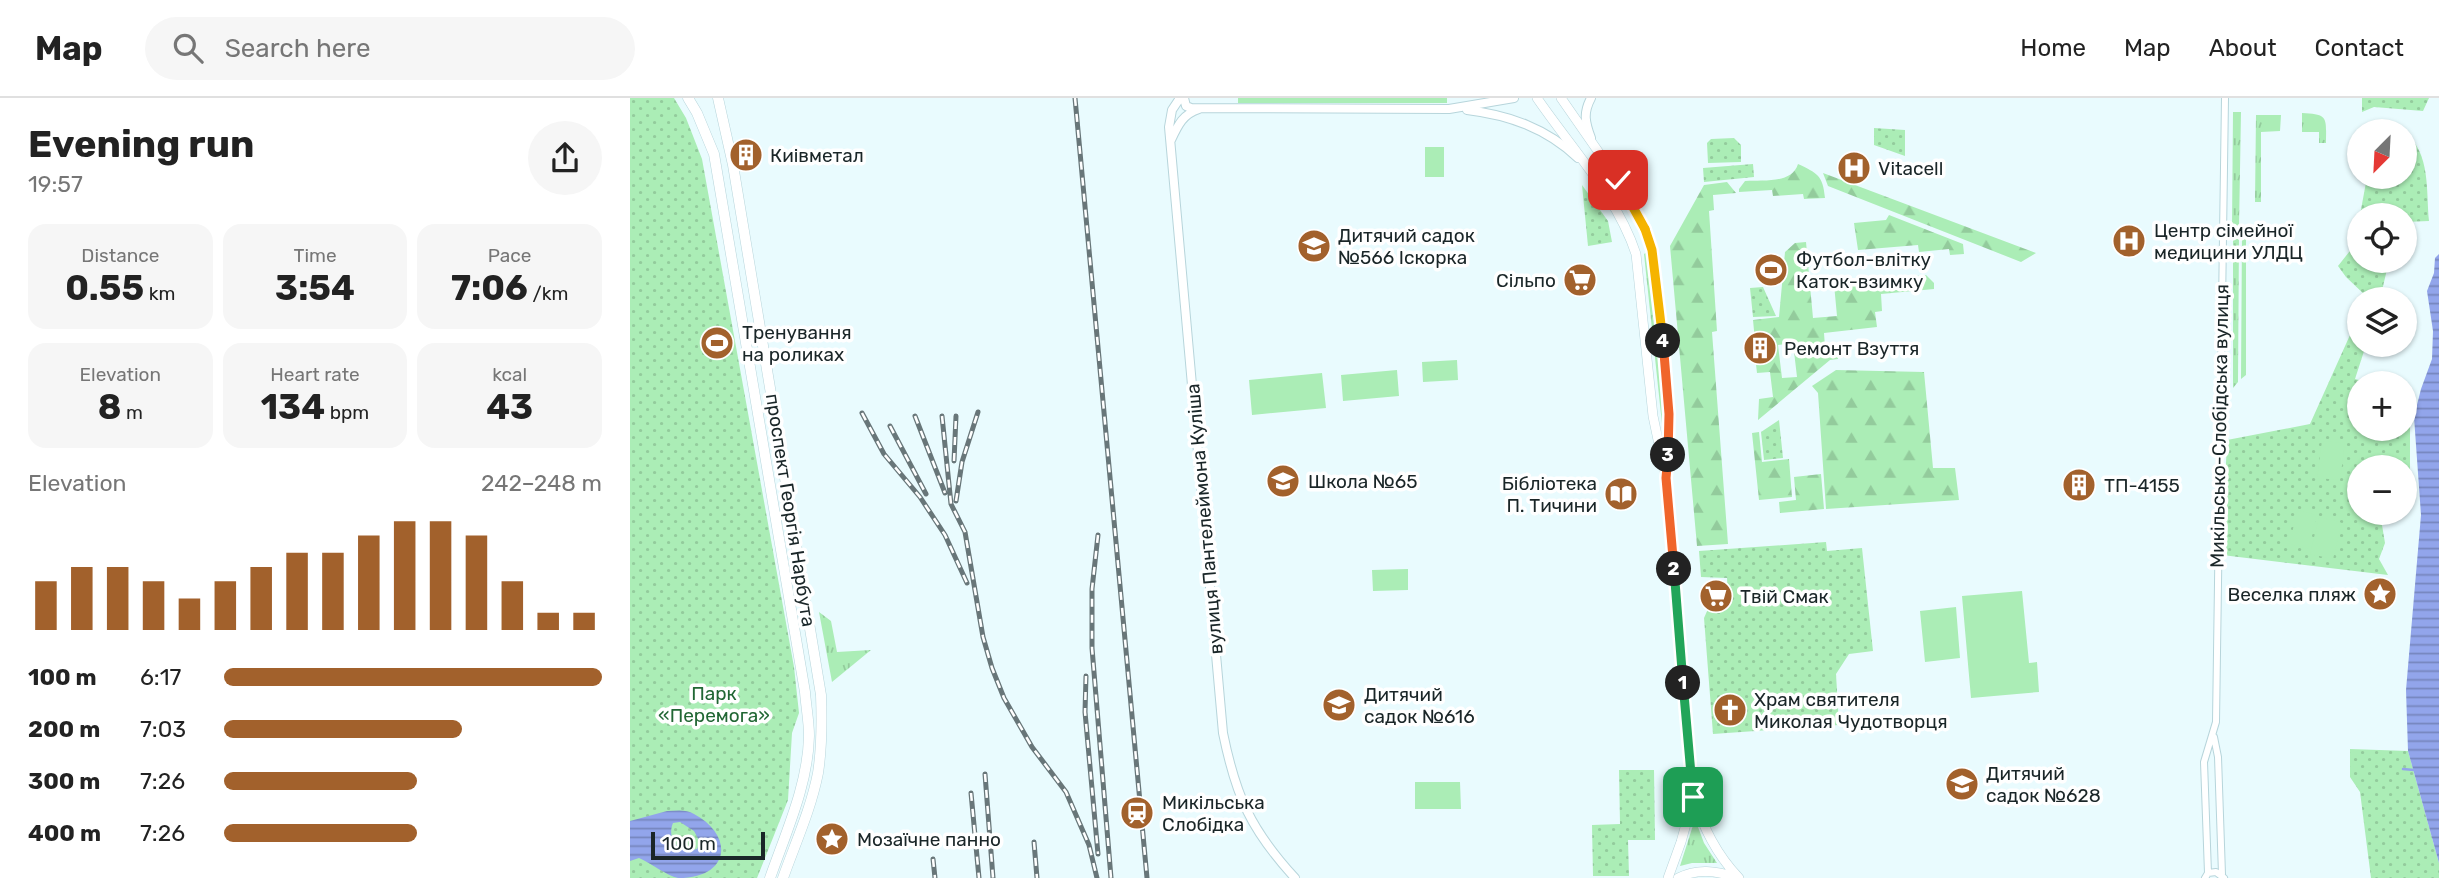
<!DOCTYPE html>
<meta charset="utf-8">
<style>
:root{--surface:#fff;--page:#f6f6f6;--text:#222;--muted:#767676;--line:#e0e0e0;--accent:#a2612c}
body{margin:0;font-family:Rubik,sans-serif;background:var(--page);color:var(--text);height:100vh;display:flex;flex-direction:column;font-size:26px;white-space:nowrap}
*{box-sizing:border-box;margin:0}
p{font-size:23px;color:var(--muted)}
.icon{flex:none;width:38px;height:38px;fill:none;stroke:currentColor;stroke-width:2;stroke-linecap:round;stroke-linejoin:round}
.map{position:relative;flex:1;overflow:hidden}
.details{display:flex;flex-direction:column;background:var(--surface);width:630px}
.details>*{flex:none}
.needle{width:46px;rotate:204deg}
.controls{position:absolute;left:1717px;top:21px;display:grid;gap:14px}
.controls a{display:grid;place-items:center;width:70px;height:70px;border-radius:50%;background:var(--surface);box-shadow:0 2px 5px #0004;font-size:35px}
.scale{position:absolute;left:21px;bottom:18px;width:114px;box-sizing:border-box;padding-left:7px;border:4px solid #1a2628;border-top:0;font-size:19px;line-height:24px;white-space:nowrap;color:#1a2628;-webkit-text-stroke:5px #fff;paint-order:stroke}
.pin{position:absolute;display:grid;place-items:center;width:60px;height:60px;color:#fff;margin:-30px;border-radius:14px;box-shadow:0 4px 10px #0006}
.km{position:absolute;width:35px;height:35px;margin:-18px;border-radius:50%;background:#222;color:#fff;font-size:19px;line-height:35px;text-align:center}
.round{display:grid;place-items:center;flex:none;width:74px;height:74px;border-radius:37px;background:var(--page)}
.summary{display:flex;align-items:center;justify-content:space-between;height:119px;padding:0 28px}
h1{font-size:38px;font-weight:700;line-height:52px}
.stats{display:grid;grid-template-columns:repeat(3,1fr);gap:10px;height:119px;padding:7px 28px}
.stats div{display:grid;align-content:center;border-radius:18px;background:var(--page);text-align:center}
.stats b{font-size:35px;font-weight:700}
.stats small{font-size:19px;font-weight:400}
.stats p{font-size:19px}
.chart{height:196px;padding:14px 28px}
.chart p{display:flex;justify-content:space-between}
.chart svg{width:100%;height:126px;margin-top:7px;stroke:var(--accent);stroke-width:6}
ul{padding:0 28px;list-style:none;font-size:23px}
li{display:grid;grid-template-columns:112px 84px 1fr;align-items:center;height:52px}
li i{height:18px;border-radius:9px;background:var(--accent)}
header{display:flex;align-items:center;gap:42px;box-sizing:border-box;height:98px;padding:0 35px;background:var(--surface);border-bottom:2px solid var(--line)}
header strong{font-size:33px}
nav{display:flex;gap:38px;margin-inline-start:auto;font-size:24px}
.search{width:490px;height:63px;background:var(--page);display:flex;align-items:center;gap:18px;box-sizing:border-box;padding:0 24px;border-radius:38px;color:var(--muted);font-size:26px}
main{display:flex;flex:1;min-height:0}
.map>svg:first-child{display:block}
.grass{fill:url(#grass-tufts)}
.forest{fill:url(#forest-firs);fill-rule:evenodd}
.park{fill:url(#park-dots)}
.garden{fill:#abedb6}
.water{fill:url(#water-rules);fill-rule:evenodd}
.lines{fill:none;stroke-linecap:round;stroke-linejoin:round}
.stream{stroke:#92a5eb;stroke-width:2.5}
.minor-casing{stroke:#b7d5db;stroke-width:8}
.tertiary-casing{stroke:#b7d5db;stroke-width:10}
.secondary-casing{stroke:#b7d5db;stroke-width:10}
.primary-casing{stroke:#b7d5db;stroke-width:11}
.minor{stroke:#fff;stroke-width:6}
.tertiary{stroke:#fff;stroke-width:8}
.secondary{stroke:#fff;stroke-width:9}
.primary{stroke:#fff;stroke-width:10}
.rail-casing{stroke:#687679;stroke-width:5}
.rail{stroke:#fff;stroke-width:2.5;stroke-dasharray:8;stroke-linecap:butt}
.split-1-casing{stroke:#fff;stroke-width:14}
.split-2-casing{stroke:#fff;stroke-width:14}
.split-3-casing{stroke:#fff;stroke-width:14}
.split-4-casing{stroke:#fff;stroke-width:14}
.split-5-casing{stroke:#fff;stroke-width:14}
.split-6-casing{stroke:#fff;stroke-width:14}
.split-1{stroke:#22a559;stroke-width:9}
.split-2{stroke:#22a559;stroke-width:9}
.split-3{stroke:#f0652b;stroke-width:9}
.split-4{stroke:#f0652b;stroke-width:9}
.split-5{stroke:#f5b400;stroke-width:9}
.split-6{stroke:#f5b400;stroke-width:9}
.labels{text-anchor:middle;stroke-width:7;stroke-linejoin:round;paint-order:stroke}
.poi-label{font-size:19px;fill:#1a2628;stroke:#fff;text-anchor:start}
.street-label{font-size:19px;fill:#1a2628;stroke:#fff}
.park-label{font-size:19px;fill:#216734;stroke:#fff}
</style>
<header>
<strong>Map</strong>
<div class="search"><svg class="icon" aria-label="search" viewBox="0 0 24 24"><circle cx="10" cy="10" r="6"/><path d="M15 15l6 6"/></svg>Search here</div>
<nav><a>Home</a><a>Map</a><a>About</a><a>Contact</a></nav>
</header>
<main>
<section class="details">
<div class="summary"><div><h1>Evening run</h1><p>19:57</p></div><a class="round"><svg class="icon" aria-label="share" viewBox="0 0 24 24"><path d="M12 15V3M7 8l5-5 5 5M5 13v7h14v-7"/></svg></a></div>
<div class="stats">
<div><p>Distance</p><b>0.55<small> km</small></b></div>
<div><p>Time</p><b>3:54</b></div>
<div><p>Pace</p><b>7:06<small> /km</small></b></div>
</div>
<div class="stats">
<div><p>Elevation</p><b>8<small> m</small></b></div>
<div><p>Heart rate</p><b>134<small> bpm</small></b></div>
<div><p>kcal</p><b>43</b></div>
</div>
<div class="chart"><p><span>Elevation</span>242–248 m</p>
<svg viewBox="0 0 160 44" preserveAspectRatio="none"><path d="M5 44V27M15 44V22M25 44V22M35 44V27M45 44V33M55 44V27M65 44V22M75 44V17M85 44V17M95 44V11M105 44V6M115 44V6M125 44V11M135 44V27M145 44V38M155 44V38"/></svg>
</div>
<ul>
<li><b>100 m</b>6:17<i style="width:100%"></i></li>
<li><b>200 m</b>7:03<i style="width:63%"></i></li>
<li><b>300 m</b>7:26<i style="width:51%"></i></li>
<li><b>400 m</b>7:26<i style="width:51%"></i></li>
</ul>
</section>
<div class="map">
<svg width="1809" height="780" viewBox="0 0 1809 780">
<defs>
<pattern id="grass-tufts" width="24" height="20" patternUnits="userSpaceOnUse" patternTransform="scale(1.75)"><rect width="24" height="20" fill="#abedb6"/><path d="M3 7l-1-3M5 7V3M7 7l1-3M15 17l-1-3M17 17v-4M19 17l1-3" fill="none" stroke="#93cb9c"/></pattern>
<pattern id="forest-firs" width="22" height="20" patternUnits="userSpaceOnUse" patternTransform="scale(1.75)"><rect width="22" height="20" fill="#abedb6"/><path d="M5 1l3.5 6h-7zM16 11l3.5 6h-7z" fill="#93cb9c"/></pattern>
<pattern id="park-dots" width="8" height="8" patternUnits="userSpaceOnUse" patternTransform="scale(1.75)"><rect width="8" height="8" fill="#abedb6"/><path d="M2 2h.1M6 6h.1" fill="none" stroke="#93cb9c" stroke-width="1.8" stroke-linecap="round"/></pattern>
<pattern id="water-rules" width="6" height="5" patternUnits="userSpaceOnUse" patternTransform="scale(1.75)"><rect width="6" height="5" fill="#92a5eb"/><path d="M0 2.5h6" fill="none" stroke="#7686be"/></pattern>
</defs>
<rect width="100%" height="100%" fill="#e9fbfe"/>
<path class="grass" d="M 608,0 L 817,0 L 817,5 L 608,5 Z
M 1603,14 L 1611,14 L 1609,130 L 1602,130 Z
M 1672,15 C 1699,16 1696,20 1696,45 L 1689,45 L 1689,34 L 1672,34 Z
M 1626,17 L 1651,17 L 1650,33 L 1631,34 L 1631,104 L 1625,104 Z
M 1612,135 L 1616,135 L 1616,277 L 1611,281 Z
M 1609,136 L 1608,284 L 1603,290 L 1603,137 Z
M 1017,154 L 1031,270 L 1032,326 L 1014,156 Z
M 189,514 L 201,523 L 207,554 L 241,552 L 202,584 Z
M 1065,721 L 1074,745 L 1087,765 L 1062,765 L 1050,768 Z"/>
<path class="forest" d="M 1168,66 C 1187,75 1193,77 1195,100 L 1174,101 L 1173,96 L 1143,98 L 1142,92 L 1109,94 L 1109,91 L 1115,83 C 1133,82 1162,86 1168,66 Z
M 1193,75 L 1406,155 L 1391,164 L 1198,88 Z
M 1097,84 L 1106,95 L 1083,97 L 1084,112 L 1079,113 L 1087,233 L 1082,234 L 1098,446 L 1067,448 L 1040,148 L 1074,87 Z
M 1259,117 L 1333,146 L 1334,156 L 1320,157 L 1319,151 L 1289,154 L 1288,147 L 1228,152 L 1224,125 L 1256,122 Z
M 1176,144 L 1183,220 L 1207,218 L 1204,186 L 1296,177 L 1304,185 L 1304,191 L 1251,196 L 1252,213 L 1245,214 L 1247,229 L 1194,235 L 1195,249 L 1206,248 L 1208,261 L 1200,262 L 1128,322 L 1129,301 L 1143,299 L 1140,274 L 1127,275 L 1125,258 L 1136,256 L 1135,242 L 1125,243 L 1123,222 L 1149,219 L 1155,154 L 1165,145 ZM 1163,245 L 1167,279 L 1152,280 L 1148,247 Z
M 1206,272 L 1294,274 L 1303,370 L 1325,370 L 1329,402 L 1196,411 L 1188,295 L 1182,288 Z
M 1129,334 L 1132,364 L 1159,361 L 1162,399 L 1129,402 L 1122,335 Z
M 1191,376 L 1194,411 L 1150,415 L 1149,404 L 1166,402 L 1164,379 Z"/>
<path class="park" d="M 0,0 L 44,0 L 56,20 L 72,61 L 164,569 L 169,615 L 162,635 L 158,702 L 127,780 L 0,780 Z
M 1732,0 L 1799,0 L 1793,13 L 1744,9 L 1732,14 Z
M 1244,30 L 1275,32 L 1275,58 L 1244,47 Z
M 1775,35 C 1801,55 1796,93 1799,123 L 1775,124 L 1774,117 L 1730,117 L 1737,79 L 1774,79 Z
M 1104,40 L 1111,47 L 1111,64 L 1078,65 L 1077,45 L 1081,41 Z
M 1123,66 L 1124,79 L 1074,84 L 1073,70 Z
M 952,87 L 978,123 L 982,144 L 958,148 Z
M 1729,120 L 1729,163 L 1759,163 L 1750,201 L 1736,201 L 1737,199 L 1716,179 L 1708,168 L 1723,149 Z
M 1133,189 L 1146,218 L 1123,219 L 1120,190 Z
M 1729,217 L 1729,247 L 1736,247 L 1725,281 L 1740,285 L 1729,285 L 1729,331 L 1774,331 L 1775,296 L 1780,297 L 1780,374 L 1775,373 L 1774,369 L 1729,369 L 1729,415 L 1750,415 L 1755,445 L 1749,461 L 1758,477 L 1592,457 L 1597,342 L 1680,326 Z
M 1149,322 L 1153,360 L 1134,362 L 1131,334 Z
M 1196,444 L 1197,453 L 1232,450 L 1243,553 L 1219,556 L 1206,576 L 1209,627 L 1083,636 L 1074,520 L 1082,502 L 1098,501 L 1097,480 L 1071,479 L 1069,453 Z
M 1720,651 L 1778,653 L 1809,765 L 1809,780 L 1741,780 L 1730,694 L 1720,679 Z
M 989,672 L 1024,672 L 1025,742 L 998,742 L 999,778 L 963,778 L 962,727 L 990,726 Z"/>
<path class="garden" d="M 795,49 L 814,49 L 814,79 L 795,79 Z
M 827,262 L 828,282 L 793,284 L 792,264 Z
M 767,272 L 769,298 L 713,303 L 711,277 Z
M 692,275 L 696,310 L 622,317 L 619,282 Z
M 1692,343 L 1715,345 L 1710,382 L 1687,380 Z
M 1668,412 L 1687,417 L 1678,451 L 1659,446 Z
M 1689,419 L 1712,425 L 1703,461 L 1680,456 Z
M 778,471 L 778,492 L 743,493 L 742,472 Z
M 1392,493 L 1399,565 L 1407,564 L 1409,594 L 1341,600 L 1332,498 Z
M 1326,509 L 1330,560 L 1295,564 L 1290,513 Z
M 785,684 L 830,684 L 831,711 L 785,711 Z"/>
<path class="water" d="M 1809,156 L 1809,765 L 1778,653 L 1776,592 L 1791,417 L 1784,319 L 1791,291 L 1802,261 L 1803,233 L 1797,193 L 1804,175 L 1805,160 Z
M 37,713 C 46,713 56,711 64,716 C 104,737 101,780 48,780 C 37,778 21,765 9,760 L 0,763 L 0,723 ZM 50,724 L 64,733 L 70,744 L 67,751 C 50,757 36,742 43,725 Z"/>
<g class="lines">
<path class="stream" d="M 1773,671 L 1784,672"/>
<defs>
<path id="minor" d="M 1584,639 L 1588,659 L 1592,776
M 1578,775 L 1574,664 L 1586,624 L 1595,0
M 1575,780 L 1578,775 L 1586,774 L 1594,780"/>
<path id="tertiary" d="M 550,0 L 542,12 L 539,29 L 593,635 C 606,699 621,732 665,780
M 554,0 L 556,8 L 561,10 L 819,11 L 884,0
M 961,0 C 953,15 955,24 961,40
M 837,12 C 879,17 916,30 948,60
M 541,42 C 548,27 553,16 569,11"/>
<path id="secondary" d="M 907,0 C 941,50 987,98 1006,156 L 1023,318 L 1036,380 L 1063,699 C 1074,730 1086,756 1109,780
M 931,0 L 988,82 L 1012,126 L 1022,152 L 1039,315 L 1037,371
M 1038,780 L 1051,744 L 1063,701
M 1048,780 C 1068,770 1085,773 1106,779"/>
<path id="primary" d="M 58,0 L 67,15 L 84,56 L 175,594 C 176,608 179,623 179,638 C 178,687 156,734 140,780
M 88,0 L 103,67 L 191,597 C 192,623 192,649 188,675 C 181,711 165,746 153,780"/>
</defs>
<use href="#minor" class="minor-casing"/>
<use href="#tertiary" class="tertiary-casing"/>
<use href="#secondary" class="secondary-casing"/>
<use href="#primary" class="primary-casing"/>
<use href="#minor" class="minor"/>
<use href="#tertiary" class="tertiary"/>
<use href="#secondary" class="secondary"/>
<use href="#primary" class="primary"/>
<defs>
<path id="rail" d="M 445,0 L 517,780
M 232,315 L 254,356 L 290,399 L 315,437 L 337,485
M 285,318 L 315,395
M 312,318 L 321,406 L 335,434 L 353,539 L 362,570 L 374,600 L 402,649 L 436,694 L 459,747 L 467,780
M 260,328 L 296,396
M 324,363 L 326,318
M 326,403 L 332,364 L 348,314
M 468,437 L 462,491 L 462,550 L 481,780
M 456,578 L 455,614 L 468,756
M 355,676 L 363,780
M 341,695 L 349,780
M 404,744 L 407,780
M 303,761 L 305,780"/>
</defs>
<use href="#rail" class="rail-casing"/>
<use href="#rail" class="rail"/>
</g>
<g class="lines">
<defs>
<path id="split-1" d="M 1053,585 L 1063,699"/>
<path id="split-2" d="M 1044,471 L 1053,585"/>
<path id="split-3" d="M 1038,357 L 1036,380 L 1044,471"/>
<path id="split-4" d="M 1033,243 L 1039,316 L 1038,357"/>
<path id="split-5" d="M 1015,131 L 1022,152 L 1033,243"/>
<path id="split-6" d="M 988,82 L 1015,131"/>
</defs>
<use href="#split-1" class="split-1-casing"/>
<use href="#split-2" class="split-2-casing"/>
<use href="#split-3" class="split-3-casing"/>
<use href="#split-4" class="split-4-casing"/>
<use href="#split-5" class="split-5-casing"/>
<use href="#split-6" class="split-6-casing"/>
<use href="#split-1" class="split-1"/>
<use href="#split-2" class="split-2"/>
<use href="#split-3" class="split-3"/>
<use href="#split-4" class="split-4"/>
<use href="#split-5" class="split-5"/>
<use href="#split-6" class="split-6"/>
</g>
<defs>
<symbol id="building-disc" viewBox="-11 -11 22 22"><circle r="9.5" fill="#a2612c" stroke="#fff"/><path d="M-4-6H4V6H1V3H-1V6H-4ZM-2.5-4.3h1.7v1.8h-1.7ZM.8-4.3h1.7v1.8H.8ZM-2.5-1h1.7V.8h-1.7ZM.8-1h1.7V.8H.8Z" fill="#fff"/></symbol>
<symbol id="hospital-disc" viewBox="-11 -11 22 22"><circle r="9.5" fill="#a2612c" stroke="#fff"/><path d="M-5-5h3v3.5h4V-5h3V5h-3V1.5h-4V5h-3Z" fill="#fff"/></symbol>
<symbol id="school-disc" viewBox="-11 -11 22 22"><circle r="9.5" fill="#a2612c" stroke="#fff"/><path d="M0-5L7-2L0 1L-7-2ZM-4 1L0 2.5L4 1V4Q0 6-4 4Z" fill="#fff"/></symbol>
<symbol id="stadium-disc" viewBox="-11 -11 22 22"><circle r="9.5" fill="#a2612c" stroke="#fff"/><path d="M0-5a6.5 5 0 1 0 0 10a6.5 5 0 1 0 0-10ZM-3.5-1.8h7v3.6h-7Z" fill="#fff"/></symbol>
<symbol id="supermarket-disc" viewBox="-11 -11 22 22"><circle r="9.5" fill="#a2612c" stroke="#fff"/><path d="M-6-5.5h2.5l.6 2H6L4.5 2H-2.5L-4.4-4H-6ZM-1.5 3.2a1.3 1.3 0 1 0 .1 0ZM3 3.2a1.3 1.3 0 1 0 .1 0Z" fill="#fff"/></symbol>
<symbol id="library-disc" viewBox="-11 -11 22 22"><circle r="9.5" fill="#a2612c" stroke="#fff"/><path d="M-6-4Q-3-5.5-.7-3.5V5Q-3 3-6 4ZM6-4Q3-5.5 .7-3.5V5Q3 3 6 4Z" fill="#fff"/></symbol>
<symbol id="sight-disc" viewBox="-11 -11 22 22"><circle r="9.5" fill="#a2612c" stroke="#fff"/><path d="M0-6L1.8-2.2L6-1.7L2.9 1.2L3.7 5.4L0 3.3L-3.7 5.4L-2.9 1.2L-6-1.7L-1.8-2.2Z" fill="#fff"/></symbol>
<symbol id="church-disc" viewBox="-11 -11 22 22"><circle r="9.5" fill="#a2612c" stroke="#fff"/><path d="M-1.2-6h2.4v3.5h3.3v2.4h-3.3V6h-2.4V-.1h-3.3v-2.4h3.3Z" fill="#fff"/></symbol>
<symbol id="station-disc" viewBox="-11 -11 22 22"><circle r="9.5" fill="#a2612c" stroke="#fff"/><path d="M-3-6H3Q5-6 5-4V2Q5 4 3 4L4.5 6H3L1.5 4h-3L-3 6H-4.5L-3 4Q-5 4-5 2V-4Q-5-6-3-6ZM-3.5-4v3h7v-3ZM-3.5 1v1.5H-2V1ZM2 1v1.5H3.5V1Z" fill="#fff"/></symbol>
</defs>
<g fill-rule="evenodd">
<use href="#building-disc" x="97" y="38" width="38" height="38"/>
<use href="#hospital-disc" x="1205" y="51" width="38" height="38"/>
<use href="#hospital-disc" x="1480" y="124" width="38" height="38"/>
<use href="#school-disc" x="665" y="129" width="38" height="38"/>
<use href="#stadium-disc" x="1122" y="153" width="38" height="38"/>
<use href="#supermarket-disc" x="931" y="163" width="38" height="38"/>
<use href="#stadium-disc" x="68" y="226" width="38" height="38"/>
<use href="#building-disc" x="1111" y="231" width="38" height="38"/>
<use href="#school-disc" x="634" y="364" width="38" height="38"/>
<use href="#building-disc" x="1430" y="368" width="38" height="38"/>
<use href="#library-disc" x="972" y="377" width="38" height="38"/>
<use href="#sight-disc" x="1731" y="477" width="38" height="38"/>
<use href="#supermarket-disc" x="1067" y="479" width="38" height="38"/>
<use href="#school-disc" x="690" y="588" width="38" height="38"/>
<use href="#church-disc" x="1081" y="593" width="38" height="38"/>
<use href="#school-disc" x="1313" y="667" width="38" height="38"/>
<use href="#station-disc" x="488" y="696" width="38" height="38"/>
<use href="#sight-disc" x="183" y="722" width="38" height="38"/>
</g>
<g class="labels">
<g class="poi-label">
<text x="140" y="64">Киівметал</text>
<text x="1248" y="77">Vitacell</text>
<text x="1524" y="139">Центр сімейної<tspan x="1524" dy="22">медицини УЛДЦ</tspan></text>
<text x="708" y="144">Дитячий садок<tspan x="708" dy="22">№566 Іскорка</tspan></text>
<text x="1166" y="168">Футбол-влітку<tspan x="1166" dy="22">Каток-взимку</tspan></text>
<text x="926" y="189" text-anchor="end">Сільпо</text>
<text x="112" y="241">Тренування<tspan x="112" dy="22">на роликах</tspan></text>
<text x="1154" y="257">Ремонт Взуття</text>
<text x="678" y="390">Школа №65</text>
<text x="967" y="392" text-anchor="end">Бібліотека<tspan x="967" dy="22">П. Тичини</tspan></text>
<text x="1474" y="394">ТП-4155</text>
<text x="1726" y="503" text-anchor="end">Веселка пляж</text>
<text x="1110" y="505">Твій Смак</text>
<text x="734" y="603">Дитячий<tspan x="734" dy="22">садок №616</tspan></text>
<text x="1124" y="608">Храм святителя<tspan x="1124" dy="22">Миколая Чудотворця</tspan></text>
<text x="1356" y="682">Дитячий<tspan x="1356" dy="22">садок №628</tspan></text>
<text x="532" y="711">Микільська<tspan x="532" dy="22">Слобідка</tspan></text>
<text x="227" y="748">Мозаїчне панно</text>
</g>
<g class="street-label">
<text transform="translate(1589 328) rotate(-89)" y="7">Микільсько-Слобідська вулиця</text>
<text transform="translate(161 412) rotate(81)" y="7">проспект Георгія Нарбута</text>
<text transform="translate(574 421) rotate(-95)" y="7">вулиця Пантелеймона Куліша</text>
</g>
<g class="park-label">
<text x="84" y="602">Парк<tspan x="84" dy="22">«Перемога»</tspan></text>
</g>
</g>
</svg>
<div class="controls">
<a><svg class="needle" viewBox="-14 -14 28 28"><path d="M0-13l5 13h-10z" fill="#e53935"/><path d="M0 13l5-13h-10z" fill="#767676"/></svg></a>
<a><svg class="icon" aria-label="locate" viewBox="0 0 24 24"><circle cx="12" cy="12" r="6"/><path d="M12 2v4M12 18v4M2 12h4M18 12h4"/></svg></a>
<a><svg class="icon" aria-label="layers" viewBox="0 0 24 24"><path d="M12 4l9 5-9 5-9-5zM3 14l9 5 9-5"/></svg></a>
<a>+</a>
<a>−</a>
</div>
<div class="scale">100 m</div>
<div class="pin" style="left:1063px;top:699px;background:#1e9e55"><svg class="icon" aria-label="arrive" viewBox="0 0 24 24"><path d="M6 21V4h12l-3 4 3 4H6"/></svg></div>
<div class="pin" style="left:988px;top:82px;background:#d93025"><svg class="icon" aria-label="check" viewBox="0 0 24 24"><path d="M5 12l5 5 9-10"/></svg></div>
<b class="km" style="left:1053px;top:585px">1</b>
<b class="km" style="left:1044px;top:471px">2</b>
<b class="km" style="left:1038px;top:357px">3</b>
<b class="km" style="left:1033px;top:243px">4</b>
</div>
</main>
